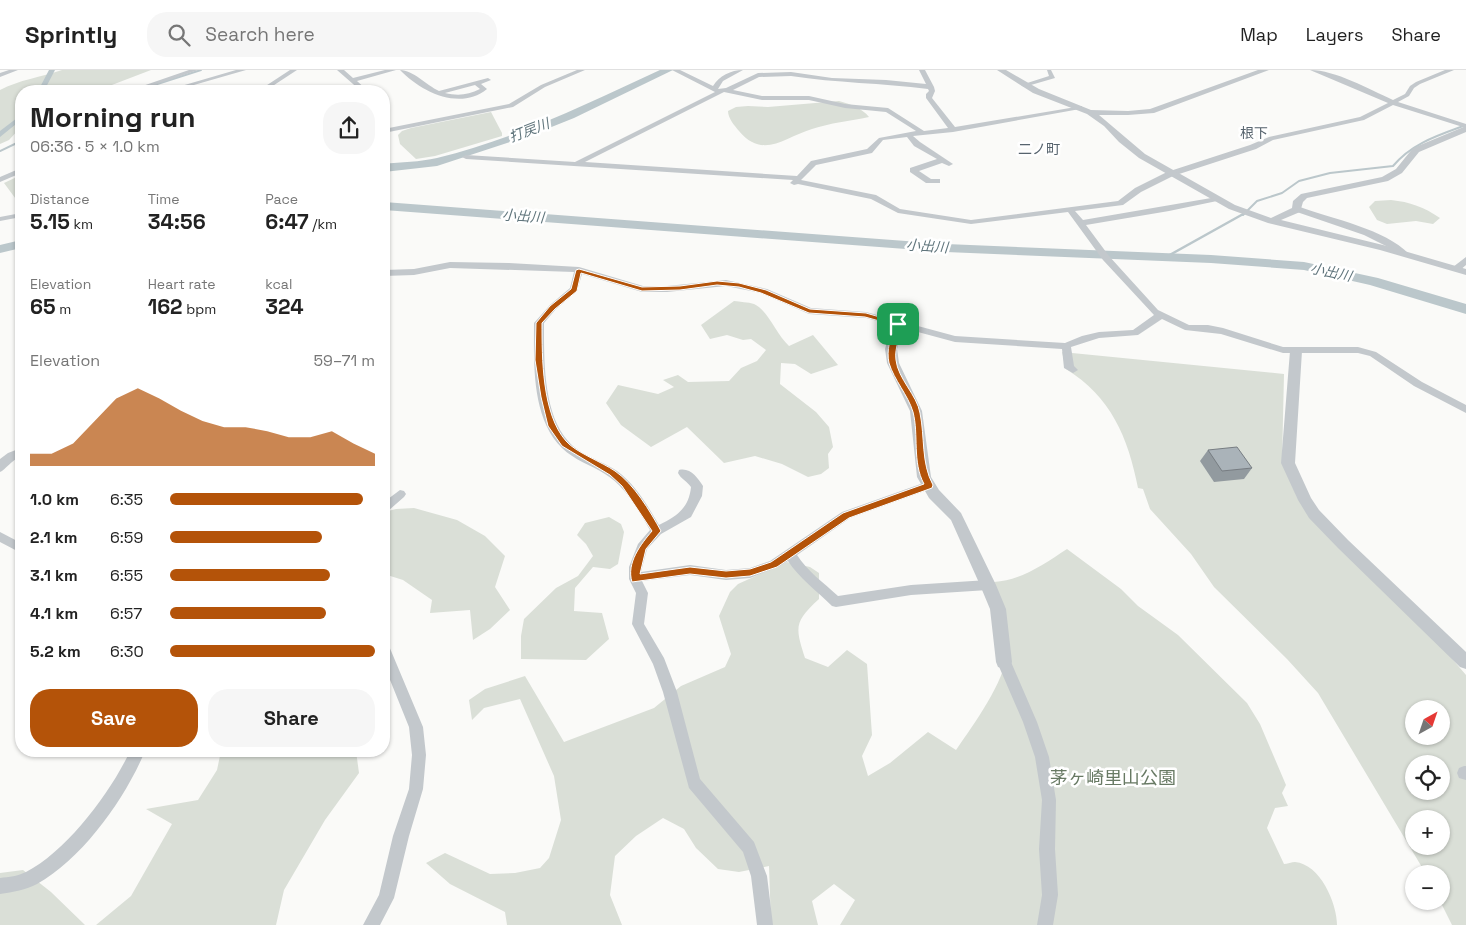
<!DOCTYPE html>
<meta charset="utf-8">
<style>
:root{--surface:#fff;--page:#f6f6f6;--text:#222;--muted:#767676;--line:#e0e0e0;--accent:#b45309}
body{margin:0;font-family:"Space Grotesk","Noto Sans JP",sans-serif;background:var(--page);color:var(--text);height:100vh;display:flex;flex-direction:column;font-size:19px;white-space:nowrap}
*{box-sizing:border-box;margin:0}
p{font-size:16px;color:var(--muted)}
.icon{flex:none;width:28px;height:28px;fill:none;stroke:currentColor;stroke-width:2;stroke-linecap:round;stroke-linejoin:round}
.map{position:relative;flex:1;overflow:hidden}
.sheet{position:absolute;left:15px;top:15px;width:375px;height:672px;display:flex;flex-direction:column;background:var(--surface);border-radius:20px;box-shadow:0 1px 4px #0004}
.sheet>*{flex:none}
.needle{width:32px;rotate:40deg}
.fabs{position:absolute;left:1405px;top:630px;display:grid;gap:10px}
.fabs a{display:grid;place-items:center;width:45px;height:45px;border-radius:50%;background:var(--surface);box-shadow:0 1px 4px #0004;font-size:25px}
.pin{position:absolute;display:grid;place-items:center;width:42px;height:42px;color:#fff;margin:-21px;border-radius:10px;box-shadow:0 2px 8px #0006}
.round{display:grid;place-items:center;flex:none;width:52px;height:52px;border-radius:20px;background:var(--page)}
.headline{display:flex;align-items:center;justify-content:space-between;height:85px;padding:0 15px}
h1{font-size:28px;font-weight:600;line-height:38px}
.metrics{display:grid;grid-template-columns:repeat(3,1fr);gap:8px;height:85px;padding:5px 15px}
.metrics div{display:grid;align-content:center}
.metrics b{font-size:21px;font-weight:600}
.metrics small{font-size:14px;font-weight:400}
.metrics p{font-size:14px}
.chart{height:140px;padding:10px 15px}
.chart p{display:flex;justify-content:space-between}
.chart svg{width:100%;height:90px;margin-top:5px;fill:var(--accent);opacity:.7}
.action{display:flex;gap:10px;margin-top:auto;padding:10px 15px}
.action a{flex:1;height:58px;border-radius:20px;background:var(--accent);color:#fff;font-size:20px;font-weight:600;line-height:58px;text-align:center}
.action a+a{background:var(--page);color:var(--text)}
ul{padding:0 15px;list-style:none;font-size:16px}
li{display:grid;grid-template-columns:80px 60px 1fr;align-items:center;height:38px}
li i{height:12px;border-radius:6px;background:var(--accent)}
header{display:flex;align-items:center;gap:30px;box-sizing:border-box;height:70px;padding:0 25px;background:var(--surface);border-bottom:1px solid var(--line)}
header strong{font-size:24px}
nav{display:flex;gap:28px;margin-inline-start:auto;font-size:18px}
.search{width:350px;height:45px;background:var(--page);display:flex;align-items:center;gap:12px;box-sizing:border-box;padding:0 18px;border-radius:20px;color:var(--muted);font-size:19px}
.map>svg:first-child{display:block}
.green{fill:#dadfd7;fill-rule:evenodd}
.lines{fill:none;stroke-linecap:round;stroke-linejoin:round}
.stream-far1{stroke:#bbc7cb;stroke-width:2}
.stream{stroke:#bbc7cb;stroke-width:2.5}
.canal{fill:#bbc7cb;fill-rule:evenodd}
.river{fill:#bbc7cb;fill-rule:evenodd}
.minor{fill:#c3c8cc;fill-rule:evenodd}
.tertiary{fill:#c3c8cc;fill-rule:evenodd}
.wall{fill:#929a9f}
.building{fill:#aab3b9;stroke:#777d82}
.route{fill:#b45309;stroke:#fff;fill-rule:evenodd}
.labels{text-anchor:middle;stroke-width:5;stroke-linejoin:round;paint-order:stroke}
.far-water-label{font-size:14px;font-style:italic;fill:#60757c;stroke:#fff}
.far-neighbourhood-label{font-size:14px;fill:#57646e;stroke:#fff}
.near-park-label{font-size:18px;fill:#687a64;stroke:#fff}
</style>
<header>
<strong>Sprintly</strong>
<div class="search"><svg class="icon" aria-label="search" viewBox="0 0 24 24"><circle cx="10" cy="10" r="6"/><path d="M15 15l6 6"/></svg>Search here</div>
<nav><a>Map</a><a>Layers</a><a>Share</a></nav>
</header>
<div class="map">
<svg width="1466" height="855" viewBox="0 0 1466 855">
<rect width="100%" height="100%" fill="#fafaf8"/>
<path class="green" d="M 62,0 L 151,0 L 104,18 L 81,21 L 21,21 L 21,57 L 9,70 L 0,74 L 0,20 C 19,10 41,7 62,0 Z
M 839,31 C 850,34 862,38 869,47 C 850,51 830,53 812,59 C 785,67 763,90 739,61 C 734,55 728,48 728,41 L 736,37 L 748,36 L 768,37 Z
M 491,42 L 502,63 L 502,66 L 435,86 L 416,89 L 400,74 L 398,65 L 402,61 L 411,58 Z
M 21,105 L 21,136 L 4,113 Z
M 1391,130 C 1410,132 1424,137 1440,148 L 1433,154 L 1416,151 L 1387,154 L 1377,150 L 1369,137 L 1375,131 Z
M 734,231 C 740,232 748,232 754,234 C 768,240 776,264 789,276 L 813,265 L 838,295 L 811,304 L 795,294 L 781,293 L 780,314 L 816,342 L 829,357 L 833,377 L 828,384 L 829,398 L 821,404 L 808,407 L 782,394 L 755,386 L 724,393 L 687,357 L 651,377 L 621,355 L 606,333 L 618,315 L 658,324 L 674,317 L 663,310 L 678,305 L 688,312 L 729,311 L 741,298 L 757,291 L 766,280 L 751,269 L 743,270 L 727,265 L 710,269 L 701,255 Z
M 1062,282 L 1284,304 L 1282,392 L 1297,427 L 1314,450 L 1448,584 L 1466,605 L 1466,855 L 1452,855 L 1440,831 L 1441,804 L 1426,804 L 1318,623 L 1287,589 L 1214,517 L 1191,484 L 1150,439 L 1143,419 L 1138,418 C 1128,367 1111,327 1066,299 ZM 1414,639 L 1441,639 L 1441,666 L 1414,666 ZM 1414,694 L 1441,694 L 1441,721 L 1414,721 ZM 1414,749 L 1441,749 L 1441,776 L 1414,776 Z
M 414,438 L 457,450 L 485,466 L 505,486 L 495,517 L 510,540 L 490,559 L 473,570 L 470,540 L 430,543 L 432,530 L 403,510 L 384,504 L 384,442 L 396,439 Z
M 609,447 L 621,454 L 624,462 L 618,494 L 610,499 L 593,497 L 575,518 L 574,541 L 602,543 L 609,569 L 586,590 L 521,589 L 521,566 L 524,549 L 556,518 L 578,506 L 593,486 L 586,474 L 577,465 L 585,453 Z
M 1067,479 L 1121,519 L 1138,536 L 1178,565 L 1247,633 L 1260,654 L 1286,715 L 1282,723 L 1288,736 L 1275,738 L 1267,758 L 1284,794 C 1287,794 1292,792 1295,792 C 1320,794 1337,833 1337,855 L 840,855 L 855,830 L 834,814 L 812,831 L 818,855 L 771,855 L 769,796 L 739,802 L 718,799 L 696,778 L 684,759 L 663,748 L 636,766 L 615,786 L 610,825 L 622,855 L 507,855 L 505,842 L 450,814 L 426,793 L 445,783 L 490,804 L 515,803 L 540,798 L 549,788 L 561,750 L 554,706 L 520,629 L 484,638 L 472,650 L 469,630 L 485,619 L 525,606 L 564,672 L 654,638 L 681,616 L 725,597 L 731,584 L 719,546 L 730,522 L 738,514 L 787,492 L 810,497 L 819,503 L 819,529 C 794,552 795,557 805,588 L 828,597 L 847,580 L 867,594 L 872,665 L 862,686 L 868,706 L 890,693 L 928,662 L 956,680 C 974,654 1004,613 1008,581 C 1009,569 997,527 994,512 C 1022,510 1044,494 1067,479 Z
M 221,681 L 356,681 L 359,703 L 325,750 L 284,820 L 276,855 L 96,855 L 131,826 L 172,754 L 146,739 L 198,730 L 217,700 Z
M 23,800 L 51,822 L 85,855 L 0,855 L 0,803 Z"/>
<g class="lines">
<path class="stream-far1" d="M 148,17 L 201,0
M 0,81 L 21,71
M 1243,145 L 1257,131 L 1282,123 L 1299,111 L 1330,103 L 1393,96 C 1412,73 1439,65 1466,55"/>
<path class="stream" d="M 1166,187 L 1245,143"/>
<path class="canal" d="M 49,0 L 55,0 L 44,21 L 38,21 Z
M 21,45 L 21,50 L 0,67 L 0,61 Z"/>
<path class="river" d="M 660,0 L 673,0 L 574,48 L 534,64 L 437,96 L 384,102 L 384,94 C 401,92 420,92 437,88 C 515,69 587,34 660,0 Z
M 384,132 L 946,174 L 1211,185 L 1304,192 L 1378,208 L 1466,234 L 1466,244 L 1370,215 L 1304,200 L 1211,193 L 946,182 L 384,140 Z
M 21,170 L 21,178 L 0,183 L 0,175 Z"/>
<path class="minor" d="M 9,0 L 18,0 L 0,7 L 0,3 Z
M 189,0 L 198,0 L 137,21 L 128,21 Z
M 236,0 L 246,0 L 173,21 L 164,21 Z
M 290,0 L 297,0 L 265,21 L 258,21 Z
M 337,0 L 344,0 L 353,8 L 385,0 L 396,0 L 357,11 L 368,21 L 361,21 Z
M 400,0 C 413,0 426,15 439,21 L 488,8 L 491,10 L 481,14 L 487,19 C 460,41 421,22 400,0 ZM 475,15 L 480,19 C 468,25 458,26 445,23 Z
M 577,0 L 585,0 L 545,17 L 513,37 L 384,63 L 384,59 L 509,34 L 541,15 Z
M 672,0 L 680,0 L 713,16 C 719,6 731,0 743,0 L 723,11 L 718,19 L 726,18 L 758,3 L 791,2 L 832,8 L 886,10 L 926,14 L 919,0 L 925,0 L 934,17 L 935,21 L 932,28 L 955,57 L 1082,36 L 1082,38 L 1080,39 L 953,62 L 913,66 L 920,72 L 953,94 L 949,96 L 942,93 L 919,101 L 931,109 L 940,109 L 940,113 L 926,113 L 910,102 L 910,98 L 937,89 L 914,76 L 907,67 L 883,70 L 872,83 L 816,95 L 801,110 L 876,125 L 900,139 L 971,150 L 1118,131 L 1135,118 L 1167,102 L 1250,75 L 1269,67 L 1360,47 L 1388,33 L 1310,0 C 1335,0 1369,19 1393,30 L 1405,24 L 1410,16 L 1416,12 L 1445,0 L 1454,0 L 1420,14 L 1414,18 L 1409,26 L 1398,32 L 1466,54 L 1466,58 L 1393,35 L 1364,50 L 1273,70 L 1256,79 L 1173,106 L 1141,122 L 1123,135 L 1075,141 L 1083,150 L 1217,127 L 1217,131 L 1169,141 L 1086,155 L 1109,186 L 1158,240 L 1189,255 L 1208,255 L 1223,258 L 1283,277 L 1358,277 L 1376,282 L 1422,312 L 1466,335 L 1466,343 L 1414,316 L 1370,286 L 1358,283 L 1283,283 L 1221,264 L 1185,260 L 1162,249 L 1138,265 L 1099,268 L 1071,277 L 1074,296 L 1078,300 L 1073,303 L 1064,298 L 1062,279 L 955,272 L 866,248 L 809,244 L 761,223 L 726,216 L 667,222 L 642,222 L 582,204 L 577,221 L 556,239 L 544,253 C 544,289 543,343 568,371 C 581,386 601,390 617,401 C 636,415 647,435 659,455 C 677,446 689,438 691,417 C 687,411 681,409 678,403 L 679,400 C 690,397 698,408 703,416 L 702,426 L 691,447 L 661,464 L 647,479 L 641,502 L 690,495 L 726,500 L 750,498 L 770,491 L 842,442 L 929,411 L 933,412 L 935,415 L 933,418 L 850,448 L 797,485 C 807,501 824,513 838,526 L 911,515 L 988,510 L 992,511 L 994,515 L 992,519 L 988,520 L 911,525 L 836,537 L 832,536 C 817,521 799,508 788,491 L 778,497 L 750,508 L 726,510 L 690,505 L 642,511 L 648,523 L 644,554 L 664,588 L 677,622 L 700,709 L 754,772 L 767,806 L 773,855 L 757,855 L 751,806 L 743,782 L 689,718 L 663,622 L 653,594 L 632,554 L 636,523 L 629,509 L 629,497 L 638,474 L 650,460 C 638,440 626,417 605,404 C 591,395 574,390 562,378 C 531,347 534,293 534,253 L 550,235 L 570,218 L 574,202 L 450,198 L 414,205 L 384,206 L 384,200 L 414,199 L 450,192 L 509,193 L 579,197 L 643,216 L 667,216 L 726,210 L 767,219 L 811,238 L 866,242 L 955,266 L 1065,273 L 1082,266 L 1099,262 L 1133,260 L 1154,245 L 1103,190 L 1068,142 L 971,154 L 898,143 L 871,129 L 798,114 L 794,115 L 790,113 L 793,110 L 466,89 L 462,87 L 466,85 L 575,92 L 715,22 ZM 791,6 C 836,13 882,13 928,19 L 929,21 L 926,24 L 926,28 L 948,58 L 924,61 L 888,38 L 845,34 L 809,26 L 762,26 L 733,20 L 759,7 ZM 724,22 L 762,30 L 809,30 L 845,38 L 886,42 L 916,61 L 879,68 L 867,79 L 811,91 L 797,106 L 585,92 Z
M 1047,0 L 1051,0 L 1055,8 L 1024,17 L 1021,15 L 1049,6 Z
M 21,98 L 21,103 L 0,112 L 0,107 Z
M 1294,137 L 1300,137 C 1333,149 1385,159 1409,184 L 1408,186 L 1402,186 L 1390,178 L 1364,165 L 1294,141 Z
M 21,143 L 21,147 L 0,151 L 0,147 Z
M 1466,187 L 1466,195 L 1459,201 L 1453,201 L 1453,197 Z
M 21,378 L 21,386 C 12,390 5,400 0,402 L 0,389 L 8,383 Z
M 400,420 L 404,421 L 406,424 L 404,427 L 388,441 L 384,442 L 384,432 Z
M 0,462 L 21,473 L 21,483 L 0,472 Z
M 384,574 L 389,576 L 423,657 L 426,685 L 423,719 L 409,766 L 394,828 L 380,855 L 363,855 L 379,825 L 393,766 L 409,719 L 412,685 L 409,657 L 384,595 Z
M 1004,586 L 1009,588 L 1011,592 L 1037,652 L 1049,687 L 1056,730 L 1055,779 L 1058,825 L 1053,855 L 1037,855 L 1042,825 L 1039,779 L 1042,730 L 1035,687 L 1023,652 L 997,592 L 999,588 Z
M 130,681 L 145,681 C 125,729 83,788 37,814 C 26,820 13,822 0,824 L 0,808 C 9,807 18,806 26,802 C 67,781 111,722 130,681 Z
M 1464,696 L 1466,696 L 1466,710 L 1459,708 L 1457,703 L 1459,698 Z"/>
<path class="tertiary" d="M 997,0 L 1006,0 L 1039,19 L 1091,40 L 1128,41 L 1150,39 L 1258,0 L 1269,0 L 1154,43 L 1128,45 L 1099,45 L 1145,84 L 1235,135 L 1271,148 L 1292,138 L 1293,131 L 1301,124 L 1382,107 L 1396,99 L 1413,78 L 1466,56 L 1466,62 L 1419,82 L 1402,103 L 1388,111 L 1307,128 L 1303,132 L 1300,142 L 1281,150 L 1387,176 L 1466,199 L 1466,205 L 1380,180 L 1268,153 L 1229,139 L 1139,88 L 1119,72 L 1104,56 L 1087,44 L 1033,23 Z
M 898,250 L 904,254 L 897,279 L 899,293 L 922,341 L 931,407 L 939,420 L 961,443 L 996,515 L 1006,539 L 1012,592 L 1010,597 L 1004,599 L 998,597 L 996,592 L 990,539 L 980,515 L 951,450 L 929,428 L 917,407 L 910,341 L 887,293 L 885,279 L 892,254 Z
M 1296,277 L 1302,281 L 1295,393 L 1311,428 L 1319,440 L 1348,470 L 1466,582 L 1466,599 L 1460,597 L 1338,478 L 1309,448 L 1298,430 L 1281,393 L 1290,281 Z"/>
</g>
<path class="wall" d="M 1208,380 L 1252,398 L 1244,409 L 1214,412 L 1200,391 Z"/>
<path class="building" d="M 1237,377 L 1252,398 L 1222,401 L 1208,380 Z"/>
<path class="route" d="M 579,199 L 642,217 L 680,216 L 717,211 L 739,213 L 766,220 L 810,239 L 866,243 L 900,253 C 902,265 894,277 896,290 C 898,309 917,325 920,343 C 925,367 921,393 933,415 L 932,418 L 849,448 L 777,497 L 750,506 L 726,508 L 690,504 L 632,512 C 626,493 641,474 652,461 L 622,416 L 610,405 L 562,376 L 548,356 L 541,327 L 535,290 L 536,253 L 550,236 L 571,219 L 576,200 ZM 581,203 L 642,221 L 680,220 L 717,215 L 739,217 L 761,223 L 809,243 L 865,247 L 894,255 C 891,267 886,280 889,293 C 894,310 908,325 913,342 C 919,365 912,392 924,414 L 843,443 L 771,492 L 750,499 L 726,501 L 690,497 L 640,504 L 646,479 L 661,461 C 650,441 634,414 615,401 C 602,392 575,382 566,371 C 542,344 542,288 542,253 L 555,239 L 577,221 Z"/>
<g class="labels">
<g class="far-water-label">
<text transform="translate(529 60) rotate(-21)" y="5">打戻川</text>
<text transform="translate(523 146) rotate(4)" y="5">小出川</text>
<text transform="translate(927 176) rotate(4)" y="5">小出川</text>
<text transform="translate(1331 202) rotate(12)" y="5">小出川</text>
</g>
<g class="far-neighbourhood-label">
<text x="1254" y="68">根下</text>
<text x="1039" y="84">二ノ町</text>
</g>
<g class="near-park-label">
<text x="1113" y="714">茅ヶ崎里山公園</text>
</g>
</g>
</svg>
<div class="fabs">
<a><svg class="needle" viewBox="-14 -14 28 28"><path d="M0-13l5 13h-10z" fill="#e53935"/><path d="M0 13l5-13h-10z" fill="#767676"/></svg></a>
<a><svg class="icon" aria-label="locate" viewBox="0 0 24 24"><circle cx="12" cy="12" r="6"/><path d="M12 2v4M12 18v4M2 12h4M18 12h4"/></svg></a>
<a>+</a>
<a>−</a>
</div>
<div class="pin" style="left:898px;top:254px;background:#1e9e55"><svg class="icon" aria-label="arrive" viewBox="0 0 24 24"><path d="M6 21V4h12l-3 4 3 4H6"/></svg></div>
<section class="sheet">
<div class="headline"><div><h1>Morning run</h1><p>06:36 · 5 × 1.0 km</p></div><a class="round"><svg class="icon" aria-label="share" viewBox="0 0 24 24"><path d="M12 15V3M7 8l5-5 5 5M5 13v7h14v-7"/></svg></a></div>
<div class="metrics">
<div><p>Distance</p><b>5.15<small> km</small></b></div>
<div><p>Time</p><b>34:56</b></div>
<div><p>Pace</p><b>6:47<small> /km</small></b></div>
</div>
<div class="metrics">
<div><p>Elevation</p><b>65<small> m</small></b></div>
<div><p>Heart rate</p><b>162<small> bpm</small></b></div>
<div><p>kcal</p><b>324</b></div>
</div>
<div class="chart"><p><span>Elevation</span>59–71 m</p>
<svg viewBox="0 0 160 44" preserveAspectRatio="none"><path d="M0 44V38L10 38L20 33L30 22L40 11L50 6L60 11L70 17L80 22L90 25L100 25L110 27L120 30L130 30L140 27L150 33L160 38V44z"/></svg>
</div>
<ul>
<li><b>1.0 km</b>6:35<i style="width:94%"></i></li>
<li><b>2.1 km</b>6:59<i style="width:74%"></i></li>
<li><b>3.1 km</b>6:55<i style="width:78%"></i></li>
<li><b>4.1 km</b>6:57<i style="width:76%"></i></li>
<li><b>5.2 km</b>6:30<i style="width:100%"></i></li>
</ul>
<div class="action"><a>Save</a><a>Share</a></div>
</section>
</div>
